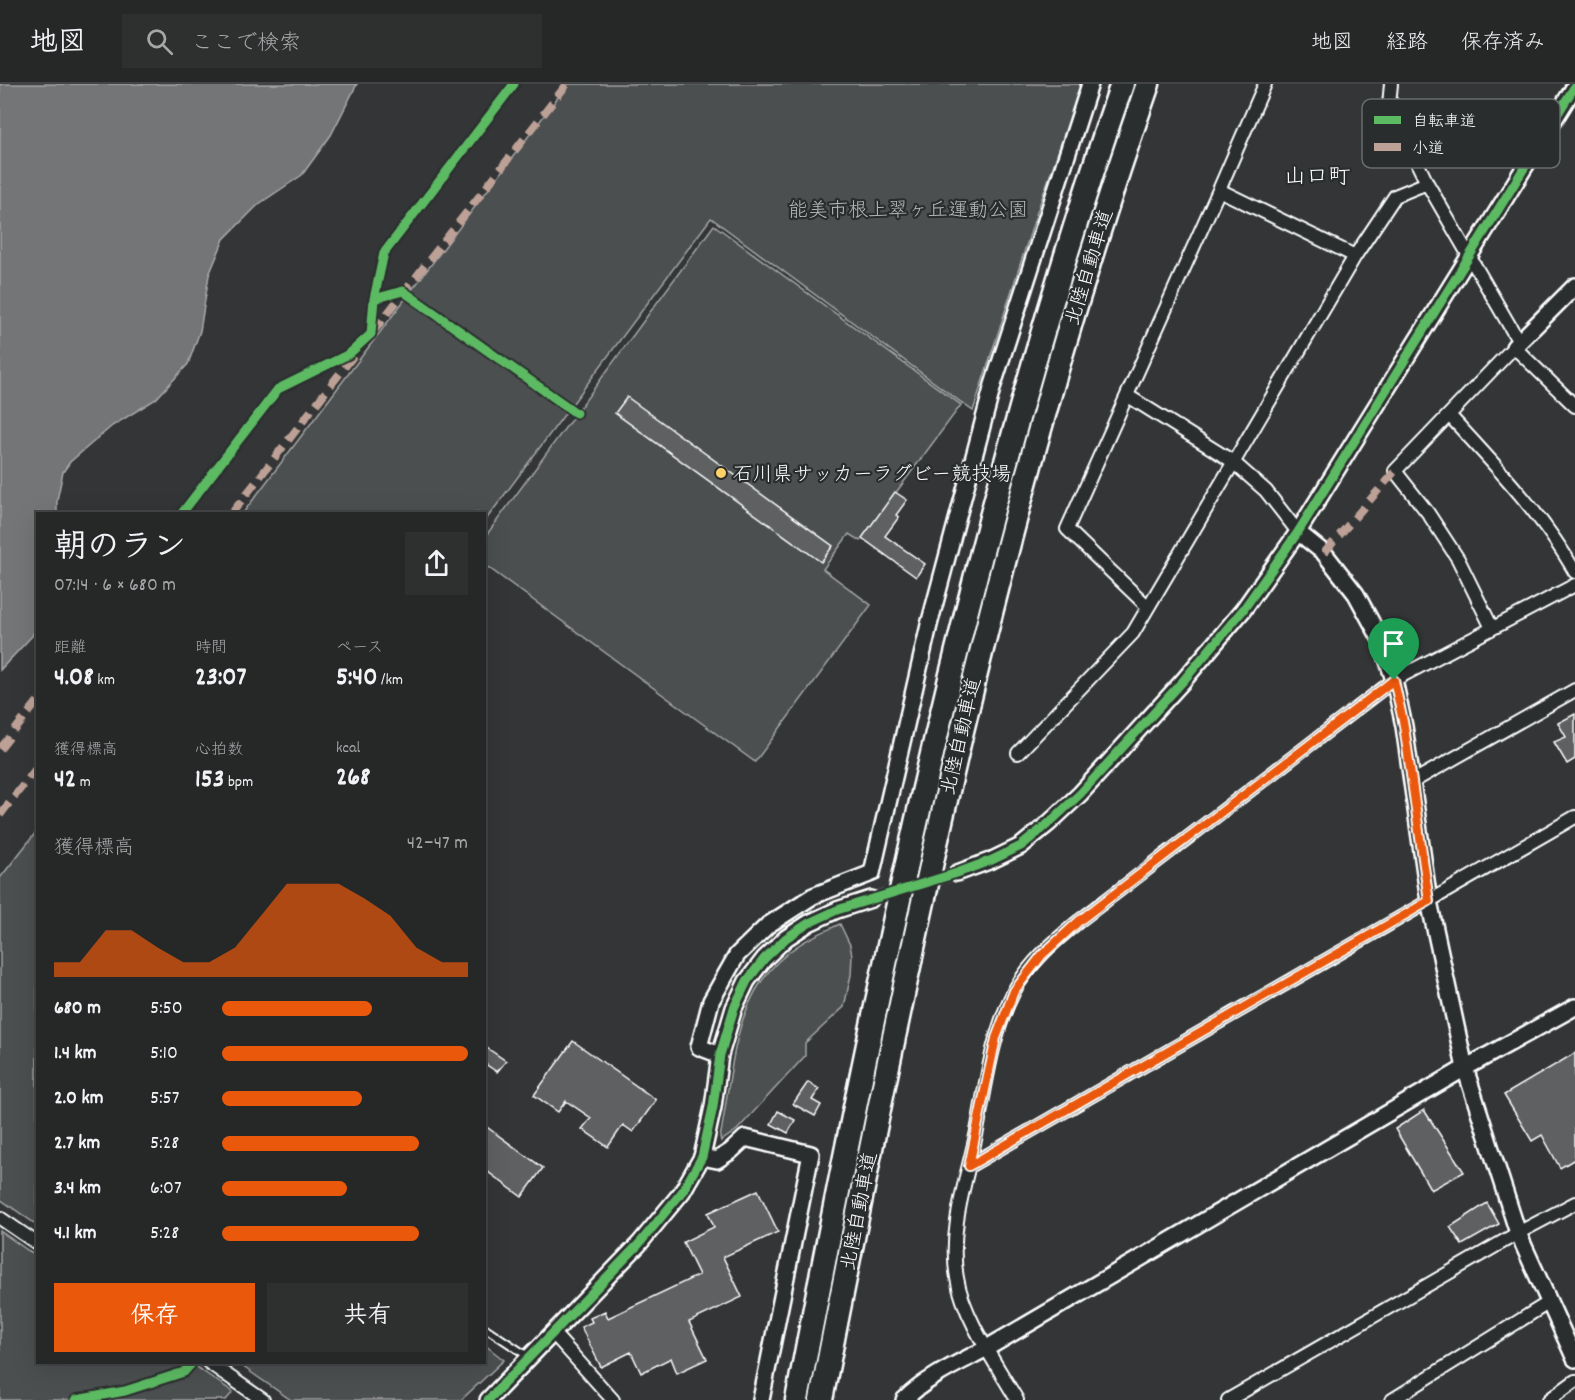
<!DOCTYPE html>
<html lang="ja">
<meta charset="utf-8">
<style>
:root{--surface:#262828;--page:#2e3030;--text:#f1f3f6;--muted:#a4a6a8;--line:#424445;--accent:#ea580c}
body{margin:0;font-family:Dekko,"Klee One",sans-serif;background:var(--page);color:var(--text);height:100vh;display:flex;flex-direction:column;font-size:22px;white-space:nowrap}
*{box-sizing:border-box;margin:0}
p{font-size:20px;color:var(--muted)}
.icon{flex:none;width:33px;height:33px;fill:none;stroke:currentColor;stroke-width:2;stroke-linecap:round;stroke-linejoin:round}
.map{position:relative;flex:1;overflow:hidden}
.panel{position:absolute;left:36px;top:428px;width:450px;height:852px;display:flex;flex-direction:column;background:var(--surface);border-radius:0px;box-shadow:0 6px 24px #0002,0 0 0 2px var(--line)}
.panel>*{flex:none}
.pin{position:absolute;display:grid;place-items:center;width:51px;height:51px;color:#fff;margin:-62px -26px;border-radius:50% 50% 50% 0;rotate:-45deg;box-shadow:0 0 6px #0007}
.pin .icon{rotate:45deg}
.round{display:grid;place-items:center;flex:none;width:63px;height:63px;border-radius:0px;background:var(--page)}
.headline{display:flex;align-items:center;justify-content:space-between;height:102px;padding:0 18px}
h1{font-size:33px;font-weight:700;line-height:45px}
.metrics{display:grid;grid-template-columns:repeat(3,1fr);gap:9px;height:102px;padding:6px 18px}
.metrics div{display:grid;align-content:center}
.metrics b{font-size:26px;font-weight:700}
.metrics small{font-size:16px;font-weight:400}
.metrics p{font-size:16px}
.chart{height:168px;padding:12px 18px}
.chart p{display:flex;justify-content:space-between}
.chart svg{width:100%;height:108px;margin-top:6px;fill:var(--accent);opacity:.7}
.button{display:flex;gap:12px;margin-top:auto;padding:12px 18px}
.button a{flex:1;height:69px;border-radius:0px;background:var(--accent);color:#fff;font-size:24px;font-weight:700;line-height:69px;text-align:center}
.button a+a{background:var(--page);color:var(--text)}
ul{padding:0 18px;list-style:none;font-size:20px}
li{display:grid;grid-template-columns:96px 72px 1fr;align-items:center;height:45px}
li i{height:15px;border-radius:8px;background:var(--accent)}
header{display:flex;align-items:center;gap:36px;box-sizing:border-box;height:84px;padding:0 30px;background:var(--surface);border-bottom:2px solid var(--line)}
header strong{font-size:28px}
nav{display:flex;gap:33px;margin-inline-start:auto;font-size:21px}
.search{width:420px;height:54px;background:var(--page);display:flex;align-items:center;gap:15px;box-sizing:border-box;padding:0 21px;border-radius:0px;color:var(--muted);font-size:22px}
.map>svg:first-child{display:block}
.green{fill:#4c4f50;stroke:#a6a7a8;stroke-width:1.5}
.water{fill:#737576;stroke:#abacad;stroke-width:1.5}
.building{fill:#5f6162;stroke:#fff;stroke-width:1.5}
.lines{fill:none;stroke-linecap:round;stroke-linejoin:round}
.tertiary-tunnel{stroke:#47494a;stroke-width:15;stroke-dasharray:15 8;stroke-linecap:butt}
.service-casing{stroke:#fff;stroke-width:10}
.minor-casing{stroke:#fff;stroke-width:16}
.tertiary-casing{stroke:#fff;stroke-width:20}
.motorway-casing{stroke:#fff;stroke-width:27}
.service{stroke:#2a2d2e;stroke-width:6}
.minor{stroke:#2a2d2e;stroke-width:12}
.tertiary{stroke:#2a2d2e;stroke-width:15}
.motorway{stroke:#2a2d2e;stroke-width:22}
.quiet{stroke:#bda197;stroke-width:8;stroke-dasharray:15 8;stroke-linecap:butt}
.cycleway-casing{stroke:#2a2d2e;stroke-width:13}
.cycleway{stroke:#5cba63;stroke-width:9}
.route-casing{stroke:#fff;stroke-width:12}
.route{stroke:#ea580c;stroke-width:8}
.poi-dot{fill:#ffd166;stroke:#2a2d2e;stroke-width:2}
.labels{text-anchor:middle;stroke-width:4.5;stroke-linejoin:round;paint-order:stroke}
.park-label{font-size:20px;fill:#b7b9b9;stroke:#2a2d2e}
.street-label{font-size:20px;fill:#fff;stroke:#2a2d2e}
.poi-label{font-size:20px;fill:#fff;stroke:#2a2d2e;text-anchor:start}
.quarter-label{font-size:22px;fill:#fff;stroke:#2a2d2e}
.key{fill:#2a2d2e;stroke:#6a6c6d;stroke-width:1.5}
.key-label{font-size:16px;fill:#fff}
</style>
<header>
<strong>地図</strong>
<div class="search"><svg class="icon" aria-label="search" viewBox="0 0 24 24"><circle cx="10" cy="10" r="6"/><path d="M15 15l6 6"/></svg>ここで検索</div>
<nav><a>地図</a><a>経路</a><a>保存済み</a></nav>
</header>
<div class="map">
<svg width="1575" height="1316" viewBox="0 0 1575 1316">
<rect width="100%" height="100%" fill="#333536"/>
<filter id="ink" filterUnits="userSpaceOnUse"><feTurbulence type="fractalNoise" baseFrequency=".0167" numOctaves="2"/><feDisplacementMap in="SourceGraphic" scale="12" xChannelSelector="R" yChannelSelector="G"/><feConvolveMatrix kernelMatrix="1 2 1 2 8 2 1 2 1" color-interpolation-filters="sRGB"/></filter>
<g filter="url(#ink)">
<path class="green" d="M 568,0 L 1082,0 L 1037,128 L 973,327 L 711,134 L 485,437 L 484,429 L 243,429 Z
M 714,141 L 961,321 L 860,457 L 849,450 L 823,485 L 871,521 L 755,678 L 485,481 L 485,453 Z
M 37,747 L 37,1141 L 0,1115 L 0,794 Z
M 840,840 L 850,861 L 852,871 L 851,891 L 844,923 L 805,959 L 805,972 L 737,1046 L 721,1057 L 720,1054 C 733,990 731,913 788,869 C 803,856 823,848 840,840 Z
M 0,1147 L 37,1173 L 38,1278 L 189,1278 L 233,1308 L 226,1316 L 0,1316 Z
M 485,1261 L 504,1276 L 461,1316 L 291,1316 L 236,1278 L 484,1278 Z"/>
<path class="water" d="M 0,0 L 357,0 L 331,51 L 302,91 L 259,120 L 224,155 L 209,191 L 200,247 L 188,280 L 156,315 L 112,342 L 70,378 L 63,388 L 57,416 L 57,429 L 38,429 L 37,541 L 32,552 L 0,586 Z"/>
<path class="building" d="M 627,313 L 833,462 L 821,478 L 615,329 Z
M 895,408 L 907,416 L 896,431 L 899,433 L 885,452 L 925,480 L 916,493 L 862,454 Z
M 1575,630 L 1575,675 L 1567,680 L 1554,658 L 1566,653 L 1558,639 Z
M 573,957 L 656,1016 L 633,1048 L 623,1041 L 608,1063 L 582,1045 L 591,1034 L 566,1017 L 558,1028 L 534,1011 Z
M 484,962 L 506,977 L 497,988 L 484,979 Z
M 1575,969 L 1575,1075 L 1560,1084 L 1542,1051 L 1532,1057 L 1504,1011 Z
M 808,998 L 819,1005 L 812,1016 L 821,1021 L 815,1032 L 793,1020 Z
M 1424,1026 L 1464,1088 L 1431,1106 L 1395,1045 Z
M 778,1027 L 795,1036 L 788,1049 L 771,1040 Z
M 484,1041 L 543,1084 L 522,1113 L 484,1085 Z
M 758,1106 L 778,1148 L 723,1173 L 742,1213 L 689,1238 L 707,1275 L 677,1289 L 671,1274 L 641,1289 L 631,1268 L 601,1283 L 581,1243 L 592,1238 L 590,1234 L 605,1227 L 608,1234 L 699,1191 L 683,1158 L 714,1143 L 708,1129 Z
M 1487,1119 L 1499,1140 L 1462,1161 L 1450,1143 Z"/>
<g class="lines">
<path class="tertiary-tunnel" d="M 871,815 L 957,789"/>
<defs>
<path id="service" d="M 484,1243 L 529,1273"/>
<path id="minor" d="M 1391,0 L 1389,21 L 1427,99 L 1519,258
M 1219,106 L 1265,0
M 1128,312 L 1232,377 L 1266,407 L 1298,448
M 1449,331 C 1493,379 1543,431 1575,488
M 1148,523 L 1067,445 L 1219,106 L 1355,172 L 1395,112 L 1427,99
M 1492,544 L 1458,475 L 1428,429 L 1395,387 L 1514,263 L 1575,322
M 1018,669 L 1133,549 L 1355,172
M 1412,698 L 1575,606
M 969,1082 L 1575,733
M 0,1134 L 38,1160
M 553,1249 L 613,1316
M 208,1278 L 263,1316
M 1017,1316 C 997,1281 963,1233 957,1194 C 948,1146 967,1094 977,1047 C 986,1000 992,950 1014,907 C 1029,879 1055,857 1079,837 L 1394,596 L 1575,501
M 1228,1316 L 1518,1149 L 1575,1119
M 1392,1316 L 1548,1219
M 1549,1316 L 1575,1297"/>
<path id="tertiary" d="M 1514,263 L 1575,202
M 1298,448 L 1324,469 L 1356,510 L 1381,556 L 1394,596 L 1404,642 L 1429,817 L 1465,984 L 1518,1149 L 1575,1275
M 957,789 L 992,776 L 1021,762 L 1049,739 L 1080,710 L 1183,597 L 1243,526 L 1298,448 L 1575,2
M 720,971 L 699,963 L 711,917 L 737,871 L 768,841 L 813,812 L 872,789 L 929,541 L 993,301 L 1090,0
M 702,1073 L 717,1076 L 731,1067 L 745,1054 L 811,1070 L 761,1316
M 488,1316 L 639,1160 L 682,1108 L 702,1073 L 713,1023 L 720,971 L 734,924 L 747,897 L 764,875 L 786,854 L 809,839 L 837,826 L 871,815
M 904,1316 C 927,1293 959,1279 987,1264 L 1465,984 L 1575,923"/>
<path id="motorway" d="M 797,1316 C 883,872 974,428 1122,0
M 821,1316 C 908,872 998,428 1148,0"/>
</defs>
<use href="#service" class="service-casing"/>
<use href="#minor" class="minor-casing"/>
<use href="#tertiary" class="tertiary-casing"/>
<use href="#motorway" class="motorway-casing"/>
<use href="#service" class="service"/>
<use href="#minor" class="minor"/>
<use href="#tertiary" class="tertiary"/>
<use href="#motorway" class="motorway"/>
<path class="quiet" d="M 373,248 L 567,0
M 232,429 L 354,271
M 1324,469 L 1395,387
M 0,665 L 38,617
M 0,731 L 38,682"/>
<defs>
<path id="cycleway" d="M 374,215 L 403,207 L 576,329
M 182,429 L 278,305 L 349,270 L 371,250 L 374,215 L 384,169 L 514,0
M 76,1316 L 125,1307 L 184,1288 L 193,1278
M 488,1316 L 639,1160 L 682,1108 L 702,1073 L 713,1023 L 720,971 L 734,924 L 747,897 L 764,875 L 786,854 L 809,839 L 837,826 L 957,789 L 992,776 L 1021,762 L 1049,739 L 1080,710 L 1183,597 L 1243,526 L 1298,448 L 1575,2"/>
</defs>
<use href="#cycleway" class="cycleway-casing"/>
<use href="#cycleway" class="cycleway"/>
</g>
</g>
<g class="lines" filter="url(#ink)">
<defs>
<path id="route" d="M 1394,596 L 1404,642 L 1429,817 L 969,1082 L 996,954 L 1014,907 L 1042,871 L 1079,837 Z"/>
</defs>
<use href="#route" class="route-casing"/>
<use href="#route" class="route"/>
</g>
<circle class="poi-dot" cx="721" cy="389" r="6"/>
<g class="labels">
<g class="park-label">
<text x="908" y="132">能美市根上翠ヶ丘運動公園</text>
</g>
<g class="street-label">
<text transform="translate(1088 183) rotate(-73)" y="7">北陸自動車道</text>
<text transform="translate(960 652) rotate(-77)" y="7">北陸自動車道</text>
<text transform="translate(858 1127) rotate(-79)" y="7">北陸自動車道</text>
</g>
<g class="poi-label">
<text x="733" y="396">石川県サッカーラグビー競技場</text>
</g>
<g class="quarter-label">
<text x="1317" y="99">山口町</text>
</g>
</g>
<rect x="1362" y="15" width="198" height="69" rx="9" class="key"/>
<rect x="1374" y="32" width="27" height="8" fill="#5cba63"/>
<rect x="1374" y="59" width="27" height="8" fill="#bda197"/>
<g class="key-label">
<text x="1412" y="42">自転車道</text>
<text x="1412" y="69">小道</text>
</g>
</svg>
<div class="pin" style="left:1394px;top:596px;background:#1e9e55"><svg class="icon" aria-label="arrive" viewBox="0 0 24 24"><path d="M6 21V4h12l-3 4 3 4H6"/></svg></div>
<section class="panel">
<div class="headline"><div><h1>朝のラン</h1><p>07:14 · 6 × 680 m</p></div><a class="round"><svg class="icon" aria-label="share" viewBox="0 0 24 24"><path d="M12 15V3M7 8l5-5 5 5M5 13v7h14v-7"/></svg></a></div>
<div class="metrics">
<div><p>距離</p><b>4.08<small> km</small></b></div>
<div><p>時間</p><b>23:07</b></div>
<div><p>ペース</p><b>5:40<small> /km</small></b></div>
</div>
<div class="metrics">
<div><p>獲得標高</p><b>42<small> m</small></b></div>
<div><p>心拍数</p><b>153<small> bpm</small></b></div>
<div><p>kcal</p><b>268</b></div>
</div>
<div class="chart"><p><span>獲得標高</span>42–47 m</p>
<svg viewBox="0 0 160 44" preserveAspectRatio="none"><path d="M0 44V38L10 38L20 25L30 25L40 32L50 38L60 38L70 32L80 19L90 6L100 6L110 6L120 12L130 19L140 32L150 38L160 38V44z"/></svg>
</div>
<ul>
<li><b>680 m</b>5:50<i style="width:61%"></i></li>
<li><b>1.4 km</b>5:10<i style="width:100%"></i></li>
<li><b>2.0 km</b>5:57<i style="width:57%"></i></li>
<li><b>2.7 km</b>5:28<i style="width:80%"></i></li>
<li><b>3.4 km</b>6:07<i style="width:51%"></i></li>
<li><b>4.1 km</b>5:28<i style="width:80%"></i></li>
</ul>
<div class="button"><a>保存</a><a>共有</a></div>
</section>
</div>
